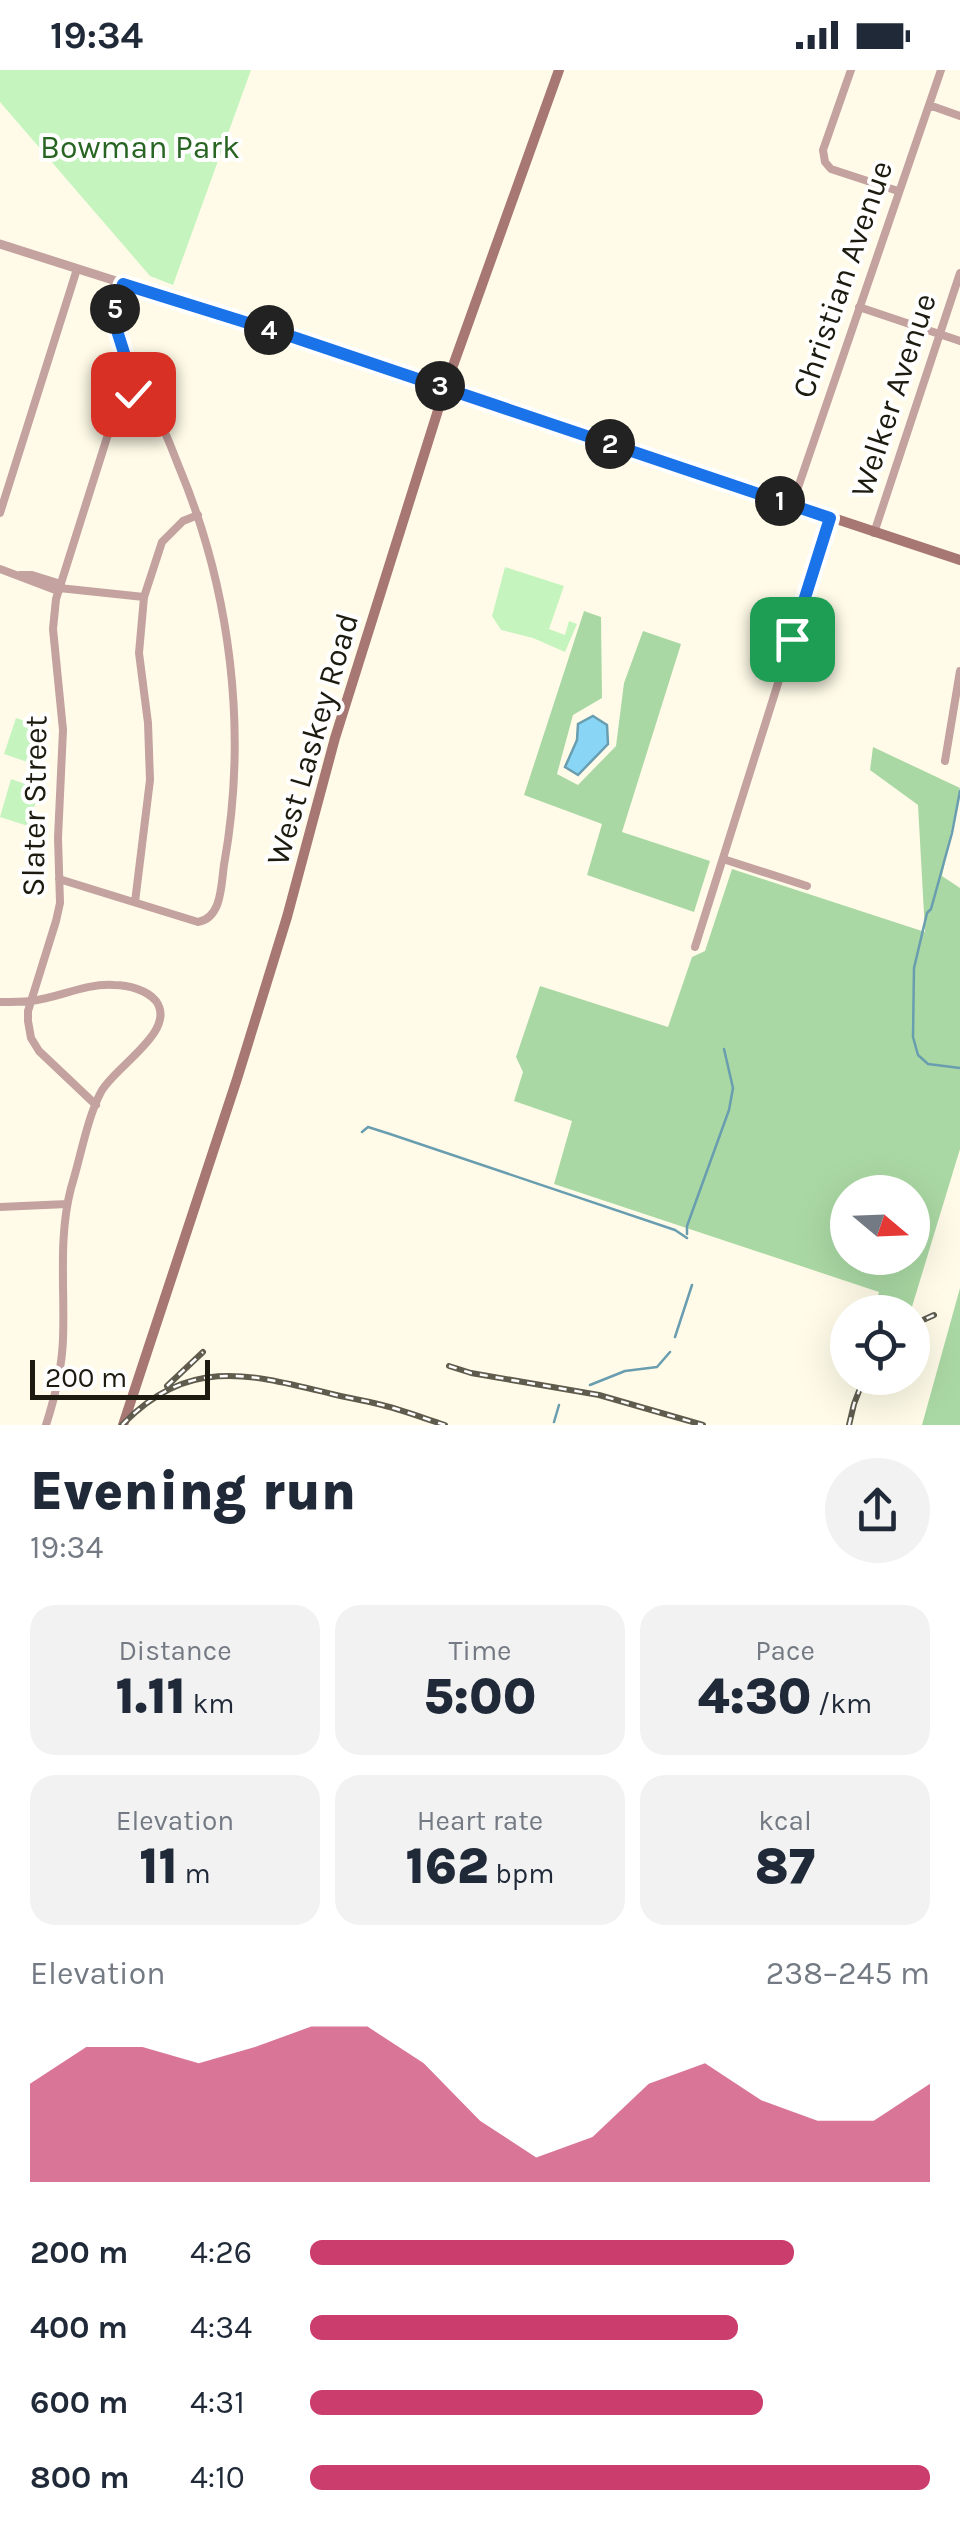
<!DOCTYPE html>
<meta charset="utf-8">
<style>
:root{--surface:#fff;--page:#f2f2f3;--text:#1f2937;--muted:#747a83;--accent:#ca3d6d}
body{margin:0;font-family:Karla,sans-serif;background:var(--page);color:var(--text);height:100vh;display:flex;flex-direction:column;font-size:38px;white-space:nowrap}
*{box-sizing:border-box;margin:0}
p{font-size:32px;color:var(--muted)}
.icon{flex:none;width:55px;height:55px;fill:none;stroke:currentColor;stroke-width:2;stroke-linecap:round;stroke-linejoin:round}
.map{position:relative;height:1355px;overflow:hidden}
.side{display:flex;flex-direction:column;background:var(--surface);flex:1}
.side>*{flex:none}
.needle{width:65px;rotate:109deg}
.buttons{position:absolute;left:830px;top:1105px;display:grid;gap:20px}
.buttons a{display:grid;place-items:center;width:100px;height:100px;border-radius:50%;background:var(--surface);box-shadow:0 10px 40px #0002;font-size:50px}
.scale{position:absolute;left:30px;bottom:25px;width:180px;box-sizing:border-box;padding-left:10px;border:5px solid #1d1b0f;border-top:0;font-size:28px;line-height:35px;white-space:nowrap;color:#1d1b0f;-webkit-text-stroke:8px #fff;paint-order:stroke}
.pin{position:absolute;display:grid;place-items:center;width:85px;height:85px;color:#fff;margin:-42px;border-radius:20px;box-shadow:0 5px 15px #0006}
.km{position:absolute;width:50px;height:50px;margin:-25px;border-radius:50%;background:#222;color:#fff;font-size:28px;line-height:50px;text-align:center}
.round{display:grid;place-items:center;flex:none;width:105px;height:105px;border-radius:52px;background:var(--page)}
.overview{display:flex;align-items:center;justify-content:space-between;height:170px;padding:0 30px}
h1{font-size:55px;font-weight:800;line-height:75px}
.stats{display:grid;grid-template-columns:repeat(3,1fr);gap:15px;height:170px;padding:10px 30px}
.stats div{display:grid;align-content:center;border-radius:25px;background:var(--page);text-align:center}
.stats b{font-size:50px;font-weight:800}
.stats small{font-size:28px;font-weight:400}
.stats p{font-size:28px}
.chart{height:280px;padding:20px 30px}
.chart p{display:flex;justify-content:space-between}
.chart svg{width:100%;height:180px;margin-top:10px;fill:var(--accent);opacity:.7}
ul{padding:0 30px;list-style:none;font-size:32px}
li{display:grid;grid-template-columns:160px 120px 1fr;align-items:center;height:75px}
li i{height:25px;border-radius:12px;background:var(--accent)}
.status{display:flex;justify-content:space-between;align-items:center;height:70px;padding:0 50px;background:var(--surface);direction:ltr}
.status svg{height:28px;fill:currentColor}
.map>svg:first-child{display:block}
.green{fill:#c5f4bf}
.forest{fill:#aad8a4;fill-rule:evenodd}
.water{fill:#89d5f5;stroke:#699db0;stroke-width:2.5}
.lines{fill:none;stroke-linecap:round;stroke-linejoin:round}
.stream{stroke:#699db0;stroke-width:2.5}
.minor{stroke:#c3a29f;stroke-width:8}
.tertiary{stroke:#c3a29f;stroke-width:9}
.secondary{stroke:#a67773;stroke-width:10}
.rail-casing{stroke:#5f5c4e;stroke-width:6}
.rail{stroke:#fff;stroke-width:2.5;stroke-dasharray:8;stroke-linecap:butt}
.route-casing{stroke:#fff;stroke-width:20}
.route{stroke:#1a73e8;stroke-width:12}
.labels{text-anchor:middle;stroke-width:8;stroke-linejoin:round;paint-order:stroke}
.park-label{font-size:32px;fill:#286422;stroke:#fff}
.street-label{font-size:32px;fill:#1d1b0f;stroke:#fff}
</style>
<div class="status"><b>19:34</b><svg viewBox="0 0 49 12"><path d="M0 12V9h3v3zM5 12V6h3v6zM10 12V3h3v9zM15 12V0h3v12zM26 1h20v11H26zM47 4h2v5h-2z"/></svg></div>
<div class="map">
<svg width="960" height="1355" viewBox="0 0 960 1355">
<rect width="100%" height="100%" fill="#fffbe8"/>
<path class="green" d="M 0,0 L 251,0 L 173,215 L 150,206 L 0,32 Z
M 505,497 L 564,516 L 549,559 L 565,565 L 569,551 L 577,554 L 565,582 L 533,568 L 501,560 L 492,546 Z
M 16,648 L 40,656 L 46,662 L 45,672 L 34,677 L 33,682 L 38,689 L 36,695 L 4,684 Z
M 11,709 L 40,719 L 28,756 L 0,747 Z"/>
<path class="forest" d="M 584,541 L 601,547 L 602,628 L 573,645 L 557,704 L 578,715 L 616,676 L 624,613 L 643,561 L 681,574 L 622,762 L 710,791 L 694,842 L 587,805 L 602,754 L 524,725 Z
M 873,677 L 960,718 L 942,806 L 960,818 L 960,1079 L 911,1240 L 908,1242 L 873,1242 L 879,1222 L 554,1114 L 572,1051 L 514,1031 L 523,1002 L 516,987 L 540,916 L 668,957 L 692,887 L 705,881 L 732,799 L 925,862 L 918,735 L 870,700 ZM 912,1122 L 912,1188 L 848,1188 L 848,1122 Z
M 960,1218 L 960,1355 L 922,1355 Z"/>
<path class="water" d="M 593,646 L 607,655 L 608,674 L 578,705 L 565,697 L 577,670 L 578,654 Z"/>
<g class="lines">
<path class="stream" d="M 960,721 L 952,763 L 931,839 L 927,843 L 914,898 L 913,967 L 918,985 L 928,994 L 960,998
M 362,1062 L 368,1057 L 390,1064 L 675,1160 L 687,1168
M 687,1164 L 687,1156 L 729,1040 L 733,1018 L 724,979
M 675,1267 L 692,1215
M 590,1315 L 625,1301 L 657,1297 L 670,1282
M 554,1352 L 559,1335"/>
<path class="minor" d="M 851,0 L 823,80 L 825,92 L 831,99 L 898,121
M 929,35 L 960,46
M 859,237 L 960,271
M 792,435 L 941,0
M 0,443 L 77,199
M 874,463 L 960,203
M 0,499 L 58,521
M 20,505 L 32,505 L 61,514
M 59,518 L 144,527
M 945,691 L 960,601
M 723,789 L 807,816
M 59,809 L 198,852 C 222,848 221,815 224,795 C 248,662 231,521 179,397 C 165,363 159,334 122,320
M 135,832 L 150,710 L 148,653 L 139,583 L 144,527 L 162,472 L 183,451 L 198,445
M 695,877 L 830,448
M 0,932 C 10,932 21,932 31,931 C 59,928 85,913 114,915 C 128,915 147,920 156,931 C 178,961 114,997 101,1022 C 87,1048 80,1090 71,1118 C 58,1168 65,1219 63,1269 C 62,1299 55,1327 46,1355
M 96,1035 L 39,981 L 31,968 L 28,951 L 28,941 L 56,851 L 60,833 L 58,768 L 63,660 L 53,559 L 56,529 L 122,320 L 125,286 L 114,251 L 114,240 L 123,214
M 0,1137 L 67,1134"/>
<path class="tertiary" d="M 0,174 L 188,234"/>
<path class="secondary" d="M 188,234 L 960,490
M 123,1355 L 237,1009 L 287,847 L 335,668 L 445,318 L 559,0"/>
<defs>
<path id="rail" d="M 912,1255 L 934,1245
M 449,1296 L 471,1303 L 599,1325 L 703,1355
M 167,1316 L 203,1282
M 122,1355 C 189,1286 250,1304 332,1324 C 347,1328 363,1330 378,1334 C 400,1339 423,1348 445,1355
M 849,1355 L 854,1334 L 864,1308"/>
</defs>
<use href="#rail" class="rail-casing"/>
<use href="#rail" class="rail"/>
</g>
<g class="lines">
<defs>
<path id="route" d="M 133,324 L 122,320 L 125,286 L 114,251 L 114,240 L 123,214 L 296,268 L 830,448 L 792,569"/>
</defs>
<use href="#route" class="route-casing"/>
<use href="#route" class="route"/>
</g>
<g class="labels">
<g class="park-label">
<text x="140" y="88">Bowman Park</text>
</g>
<g class="street-label">
<text transform="translate(842 209) rotate(-71)" y="11">Christian Avenue</text>
<text transform="translate(893 325) rotate(-72)" y="11">Welker Avenue</text>
<text transform="translate(312 669) rotate(-74)" y="11">West Laskey Road</text>
<text transform="translate(34 736) rotate(-89)" y="11">Slater Street</text>
</g>
</g>
</svg>
<div class="buttons">
<a><svg class="needle" viewBox="-14 -14 28 28"><path d="M0-13l5 13h-10z" fill="#e53935"/><path d="M0 13l5-13h-10z" fill="#747a83"/></svg></a>
<a><svg class="icon" aria-label="locate" viewBox="0 0 24 24"><circle cx="12" cy="12" r="6"/><path d="M12 2v4M12 18v4M2 12h4M18 12h4"/></svg></a>
</div>
<div class="scale">200 m</div>
<div class="pin" style="left:792px;top:569px;background:#1e9e55"><svg class="icon" aria-label="arrive" viewBox="0 0 24 24"><path d="M6 21V4h12l-3 4 3 4H6"/></svg></div>
<div class="pin" style="left:133px;top:324px;background:#d93025"><svg class="icon" aria-label="check" viewBox="0 0 24 24"><path d="M5 12l5 5 9-10"/></svg></div>
<b class="km" style="left:780px;top:431px">1</b>
<b class="km" style="left:610px;top:374px">2</b>
<b class="km" style="left:440px;top:316px">3</b>
<b class="km" style="left:269px;top:260px">4</b>
<b class="km" style="left:115px;top:239px">5</b>
</div>
<section class="side">
<div class="overview"><div><h1>Evening run</h1><p>19:34</p></div><a class="round"><svg class="icon" aria-label="share" viewBox="0 0 24 24"><path d="M12 15V3M7 8l5-5 5 5M5 13v7h14v-7"/></svg></a></div>
<div class="stats">
<div><p>Distance</p><b>1.11<small> km</small></b></div>
<div><p>Time</p><b>5:00</b></div>
<div><p>Pace</p><b>4:30<small> /km</small></b></div>
</div>
<div class="stats">
<div><p>Elevation</p><b>11<small> m</small></b></div>
<div><p>Heart rate</p><b>162<small> bpm</small></b></div>
<div><p>kcal</p><b>87</b></div>
</div>
<div class="chart"><p><span>Elevation</span>238–245 m</p>
<svg viewBox="0 0 160 44" preserveAspectRatio="none"><path d="M0 44V20L10 11L20 11L30 15L40 11L50 6L60 6L70 15L80 29L90 38L100 33L110 20L120 15L130 24L140 29L150 29L160 20V44z"/></svg>
</div>
<ul>
<li><b>200 m</b>4:26<i style="width:78%"></i></li>
<li><b>400 m</b>4:34<i style="width:69%"></i></li>
<li><b>600 m</b>4:31<i style="width:73%"></i></li>
<li><b>800 m</b>4:10<i style="width:100%"></i></li>
</ul>
</section>
